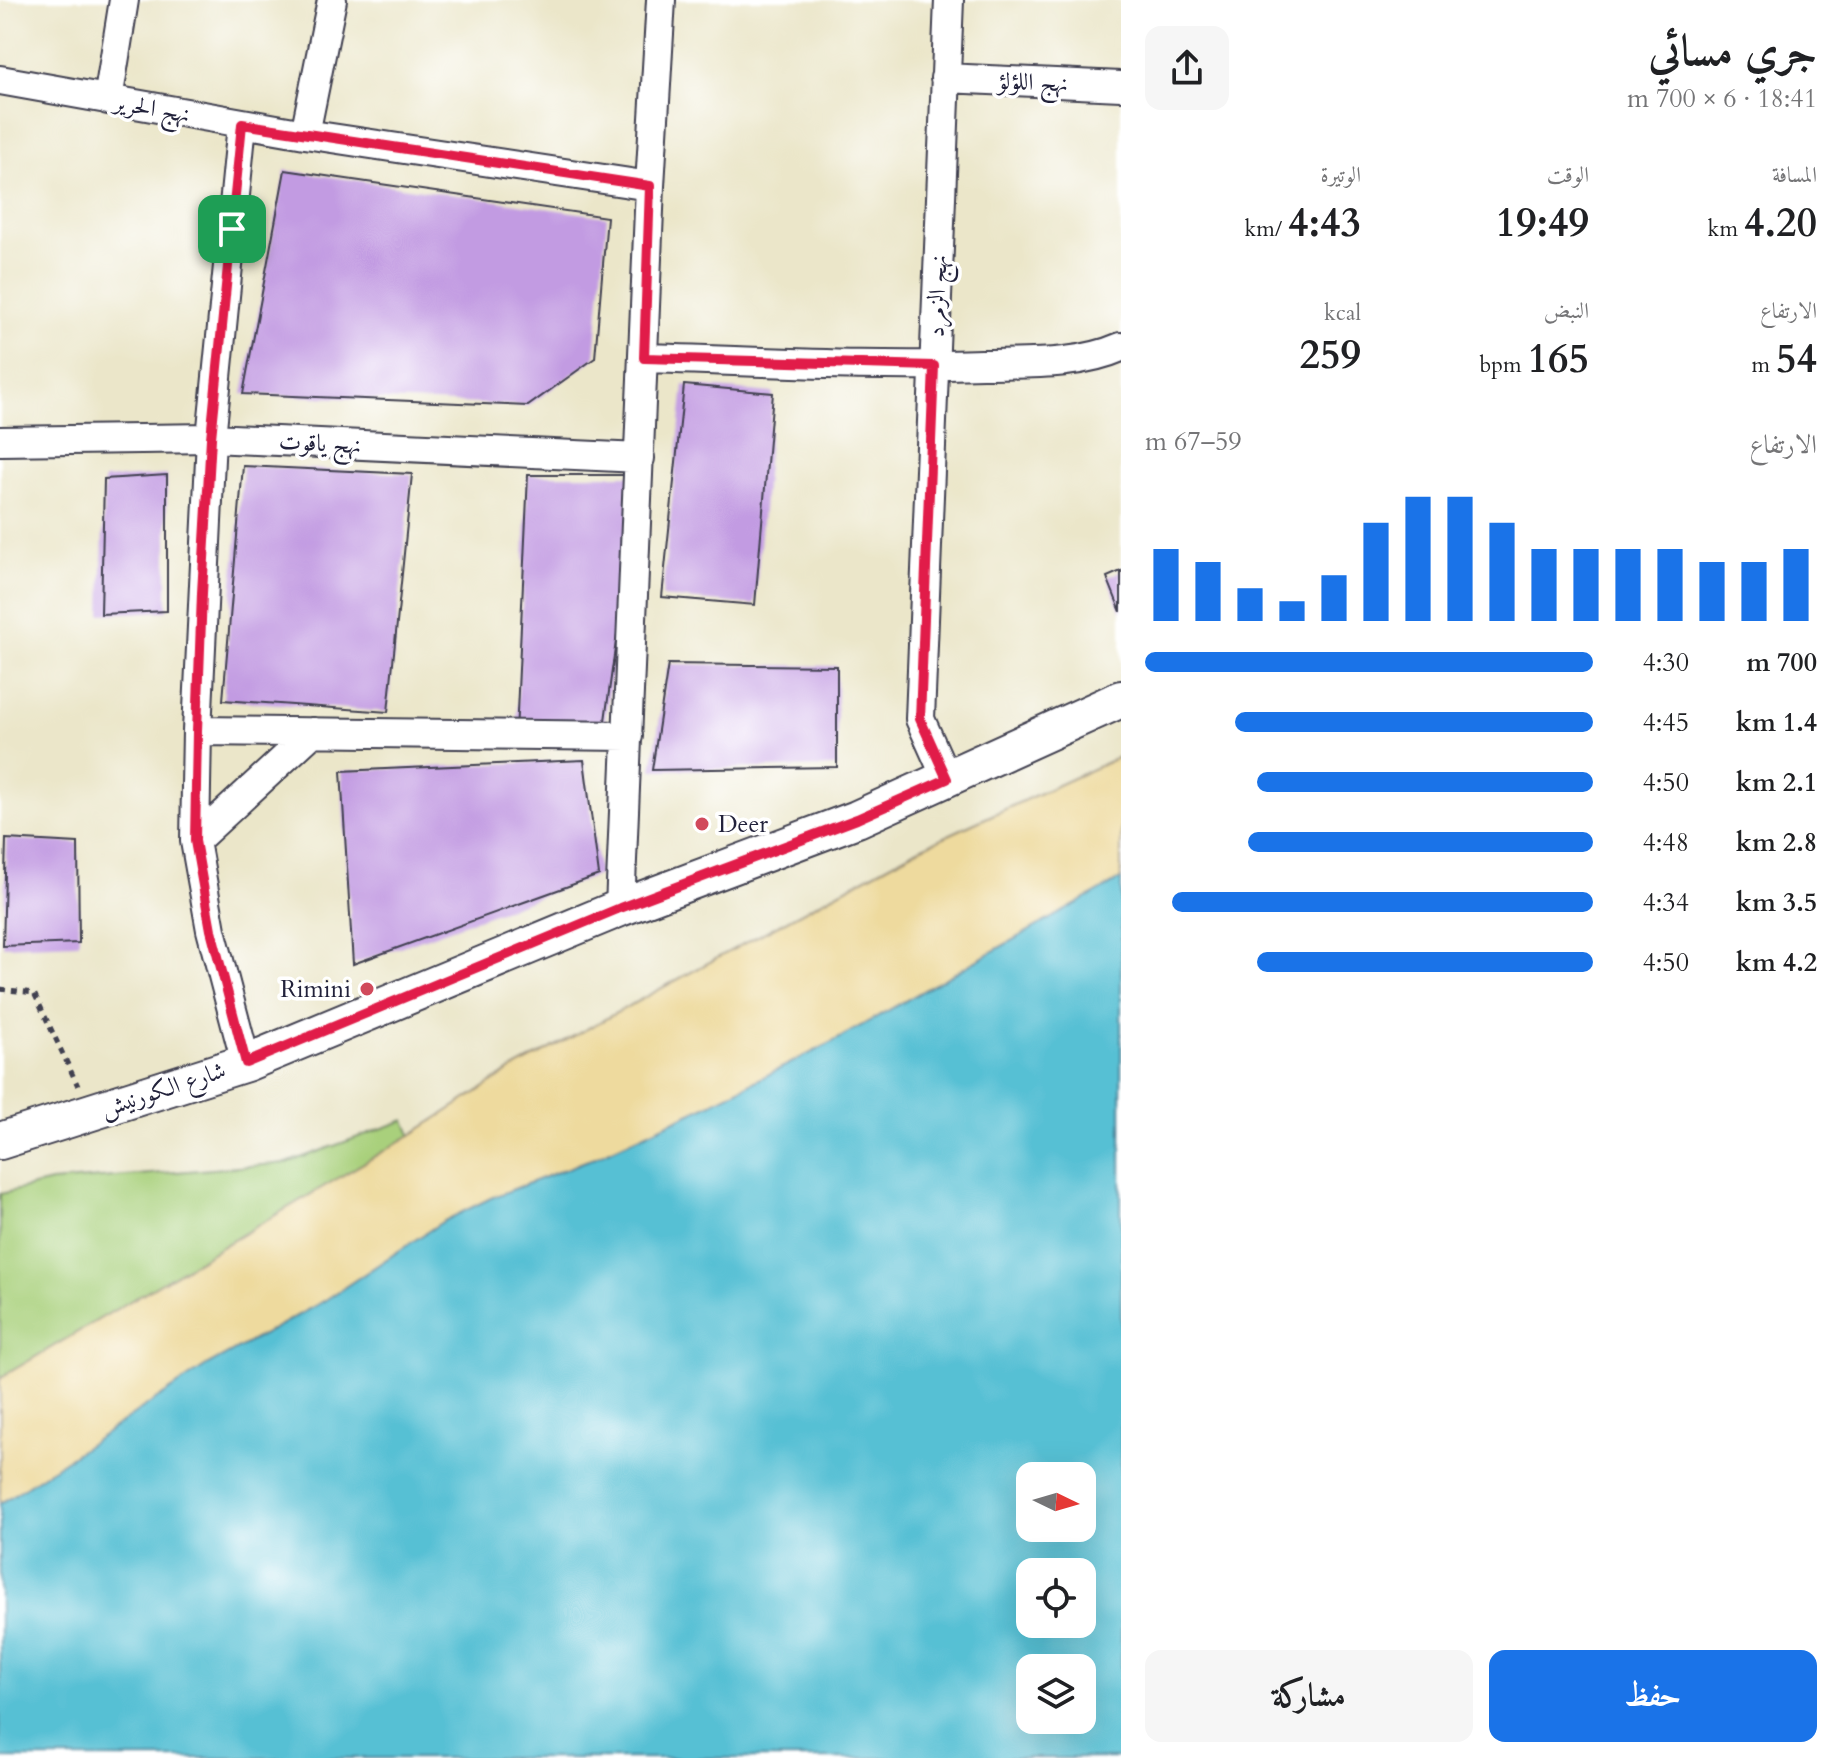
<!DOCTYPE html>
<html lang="ar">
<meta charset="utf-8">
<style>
:root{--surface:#fff;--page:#f6f6f6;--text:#202124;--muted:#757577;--accent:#1a73e8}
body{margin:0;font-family:Cardo,Amiri,serif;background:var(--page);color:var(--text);direction:rtl;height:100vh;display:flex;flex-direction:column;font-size:30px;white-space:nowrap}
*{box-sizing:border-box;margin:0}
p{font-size:26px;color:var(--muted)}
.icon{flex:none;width:44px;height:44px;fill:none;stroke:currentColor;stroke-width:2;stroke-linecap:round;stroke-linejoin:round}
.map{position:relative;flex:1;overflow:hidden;direction:ltr}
.panel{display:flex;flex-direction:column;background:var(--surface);width:720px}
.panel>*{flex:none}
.needle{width:52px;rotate:95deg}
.buttons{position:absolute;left:1016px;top:1462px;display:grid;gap:16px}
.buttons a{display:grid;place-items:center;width:80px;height:80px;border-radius:16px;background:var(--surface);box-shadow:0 8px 32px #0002;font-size:40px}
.pin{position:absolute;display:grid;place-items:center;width:68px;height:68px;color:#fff;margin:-34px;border-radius:16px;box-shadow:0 4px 12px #0006}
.round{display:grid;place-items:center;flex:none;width:84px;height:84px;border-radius:16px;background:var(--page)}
.overview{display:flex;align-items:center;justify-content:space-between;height:136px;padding:0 24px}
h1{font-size:44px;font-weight:700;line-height:60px}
.figures{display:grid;grid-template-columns:repeat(3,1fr);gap:12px;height:136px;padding:8px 24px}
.figures div{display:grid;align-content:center}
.figures b{font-size:40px;font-weight:700}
.figures small{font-size:22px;font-weight:400}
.figures p{font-size:22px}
.chart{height:224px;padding:16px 24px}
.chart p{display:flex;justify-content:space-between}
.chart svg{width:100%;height:144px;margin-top:8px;stroke:var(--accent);stroke-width:6}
.action{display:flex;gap:16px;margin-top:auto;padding:16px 24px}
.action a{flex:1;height:92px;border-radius:16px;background:var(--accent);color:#fff;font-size:32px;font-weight:700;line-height:92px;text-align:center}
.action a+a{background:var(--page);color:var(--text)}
ul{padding:0 24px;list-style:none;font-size:26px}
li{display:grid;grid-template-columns:128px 96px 1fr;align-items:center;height:60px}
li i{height:20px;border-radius:10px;background:var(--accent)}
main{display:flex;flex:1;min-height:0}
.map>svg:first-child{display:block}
.green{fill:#a9d07b;stroke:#66795b;stroke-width:2}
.sand{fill:#eeda9e;stroke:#887e6c;stroke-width:2}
.water{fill:#57c0d4;stroke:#3c7188;stroke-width:2;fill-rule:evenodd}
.building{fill:#c29be2}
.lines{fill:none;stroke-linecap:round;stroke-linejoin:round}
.minor-casing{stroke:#403f50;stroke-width:32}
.major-casing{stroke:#403f50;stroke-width:40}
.path{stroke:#403f50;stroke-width:5;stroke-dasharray:6 6;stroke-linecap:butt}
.minor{stroke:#fff;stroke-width:28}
.major{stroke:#fff;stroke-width:36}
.route-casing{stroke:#fff;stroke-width:16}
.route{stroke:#e11d48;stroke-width:10}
.poi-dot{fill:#d1495b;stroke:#fff;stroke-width:3}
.labels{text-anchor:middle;stroke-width:7;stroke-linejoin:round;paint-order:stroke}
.street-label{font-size:24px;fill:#22223b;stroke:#fff}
.poi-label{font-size:24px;fill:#22223b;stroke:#fff;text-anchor:start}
</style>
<main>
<section class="panel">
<div class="overview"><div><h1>جري مسائي</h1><p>18:41 · 6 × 700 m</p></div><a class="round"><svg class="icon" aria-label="share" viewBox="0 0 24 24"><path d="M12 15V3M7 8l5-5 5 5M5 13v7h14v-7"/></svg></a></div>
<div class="figures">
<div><p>المسافة</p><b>4.20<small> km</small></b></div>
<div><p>الوقت</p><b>19:49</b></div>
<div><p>الوتيرة</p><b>4:43<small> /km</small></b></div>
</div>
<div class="figures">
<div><p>الارتفاع</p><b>54<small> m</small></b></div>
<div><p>النبض</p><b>165<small> bpm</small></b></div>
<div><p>kcal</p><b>259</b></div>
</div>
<div class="chart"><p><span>الارتفاع</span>59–67 m</p>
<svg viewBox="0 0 160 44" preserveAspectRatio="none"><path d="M5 44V22M15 44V26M25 44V34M35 44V38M45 44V30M55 44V14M65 44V6M75 44V6M85 44V14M95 44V22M105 44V22M115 44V22M125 44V22M135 44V26M145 44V26M155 44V22"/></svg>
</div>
<ul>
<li><b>700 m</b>4:30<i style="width:100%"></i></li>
<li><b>1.4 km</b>4:45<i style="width:80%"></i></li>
<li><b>2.1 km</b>4:50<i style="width:75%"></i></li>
<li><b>2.8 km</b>4:48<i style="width:77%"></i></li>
<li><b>3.5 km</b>4:34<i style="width:94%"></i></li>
<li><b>4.2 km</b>4:50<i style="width:75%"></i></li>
</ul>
<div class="action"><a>حفظ</a><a>مشاركة</a></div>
</section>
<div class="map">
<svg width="1121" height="1758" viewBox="0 0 1121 1758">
<rect width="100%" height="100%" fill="#fff"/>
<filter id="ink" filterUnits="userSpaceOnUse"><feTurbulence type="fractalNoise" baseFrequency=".0125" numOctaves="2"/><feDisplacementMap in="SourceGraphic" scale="16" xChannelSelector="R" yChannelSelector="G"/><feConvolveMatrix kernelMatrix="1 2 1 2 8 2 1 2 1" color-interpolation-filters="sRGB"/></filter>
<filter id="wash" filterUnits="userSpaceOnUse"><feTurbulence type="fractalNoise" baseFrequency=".006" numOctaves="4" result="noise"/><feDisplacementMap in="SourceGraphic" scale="32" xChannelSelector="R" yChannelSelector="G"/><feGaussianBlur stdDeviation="1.8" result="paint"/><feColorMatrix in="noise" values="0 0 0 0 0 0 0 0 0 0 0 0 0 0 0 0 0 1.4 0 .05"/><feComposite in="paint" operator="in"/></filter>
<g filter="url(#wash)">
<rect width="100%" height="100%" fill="#ebe6c9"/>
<path class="green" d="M 405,1120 L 411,1135 L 0,1378 L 0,1194 L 51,1182 L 287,1163 Z"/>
<path class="sand" d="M 1121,756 L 1121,879 L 827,1045 L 706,1106 L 591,1159 L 491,1198 L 442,1222 L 324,1301 L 208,1365 L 0,1504 L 0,1378 L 411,1135 L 513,1069 L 918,849 Z"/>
<path class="water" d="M 1121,879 L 1121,1758 L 0,1758 L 0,1504 L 208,1365 L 324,1301 L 442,1222 L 491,1198 L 591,1159 L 706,1106 L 827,1045 ZM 1030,1476 L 1082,1476 L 1082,1528 L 1030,1528 ZM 1030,1572 L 1082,1572 L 1082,1624 L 1030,1624 ZM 1030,1668 L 1082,1668 L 1082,1720 L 1030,1720 Z"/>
<g id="blocks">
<path class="building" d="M 285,170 L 607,217 L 595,358 L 528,406 L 243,394 Z
M 684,385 L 773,393 L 755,605 L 662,597 Z
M 243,466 L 412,474 L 388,712 L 223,700 Z
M 167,475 L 167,611 L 101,614 L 104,479 Z
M 528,475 L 639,475 L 603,735 L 516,734 Z
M 1121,571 L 1121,612 L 1107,577 Z
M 668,664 L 837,666 L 837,767 L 652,770 Z
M 584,760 L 599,875 L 353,964 L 341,771 Z
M 6,839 L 78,843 L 79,943 L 3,946 Z"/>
</g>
</g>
<g filter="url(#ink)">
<use href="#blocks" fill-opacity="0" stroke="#403f50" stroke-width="2"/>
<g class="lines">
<defs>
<path id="minor" d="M 332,0 L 305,134 L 650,186 L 620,908
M 945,78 L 1121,86
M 0,80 L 305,134
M 108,100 L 124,0
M 242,124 L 211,438 L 197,731 L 195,841 L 211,930 L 246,1063
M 650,186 L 661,0
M 644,358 C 757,361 869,368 982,364 C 1028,363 1078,366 1121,347
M 0,441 L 211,438 L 640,458
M 197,731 L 628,736
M 947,779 L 920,719 L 949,0
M 195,841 L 313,732"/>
<path id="major" d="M 0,1141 L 246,1063 L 620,908 L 857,819 L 1121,699"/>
</defs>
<use href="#minor" class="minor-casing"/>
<use href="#major" class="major-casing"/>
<path class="path" d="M 0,989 L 34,993 L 78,1086"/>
<use href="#minor" class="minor"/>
<use href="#major" class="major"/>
</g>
</g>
<g class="lines" filter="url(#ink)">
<defs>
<path id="route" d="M 242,124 L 650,186 L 644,358 L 934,366 L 920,719 L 947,779 L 857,819 L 620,908 L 246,1063 L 211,930 L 195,841 L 197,731 L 202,593 L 211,438 Z"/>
</defs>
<use href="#route" class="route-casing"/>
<use href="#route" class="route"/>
</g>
<g class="poi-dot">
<circle cx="702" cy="824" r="8"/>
<circle cx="367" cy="989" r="8"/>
</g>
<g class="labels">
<g class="street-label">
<text transform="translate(1033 82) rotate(2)" y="8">نهج اللؤلؤ</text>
<text transform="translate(152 108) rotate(10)" y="8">نهج الحرير</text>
<text transform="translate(937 296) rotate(-88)" y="8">نهج الزمرد</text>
<text transform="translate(320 443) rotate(3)" y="8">نهج ياقوت</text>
<text transform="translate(163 1089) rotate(-18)" y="8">شارع الكورنيش</text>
</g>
<g class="poi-label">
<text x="718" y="832">Deer</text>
<text x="351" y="997" text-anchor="end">Rimini</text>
</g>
</g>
</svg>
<div class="buttons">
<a><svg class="needle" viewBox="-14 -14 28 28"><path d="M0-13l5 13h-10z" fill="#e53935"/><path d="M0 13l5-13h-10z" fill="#757577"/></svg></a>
<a><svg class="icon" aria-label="locate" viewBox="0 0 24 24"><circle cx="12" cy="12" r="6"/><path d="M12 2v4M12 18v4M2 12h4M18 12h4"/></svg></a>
<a><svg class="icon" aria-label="layers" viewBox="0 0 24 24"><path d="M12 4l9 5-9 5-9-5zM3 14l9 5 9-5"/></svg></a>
</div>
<div class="pin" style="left:232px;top:229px;background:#1e9e55"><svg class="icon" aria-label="arrive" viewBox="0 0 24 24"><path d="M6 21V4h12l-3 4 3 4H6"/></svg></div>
</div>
</main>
